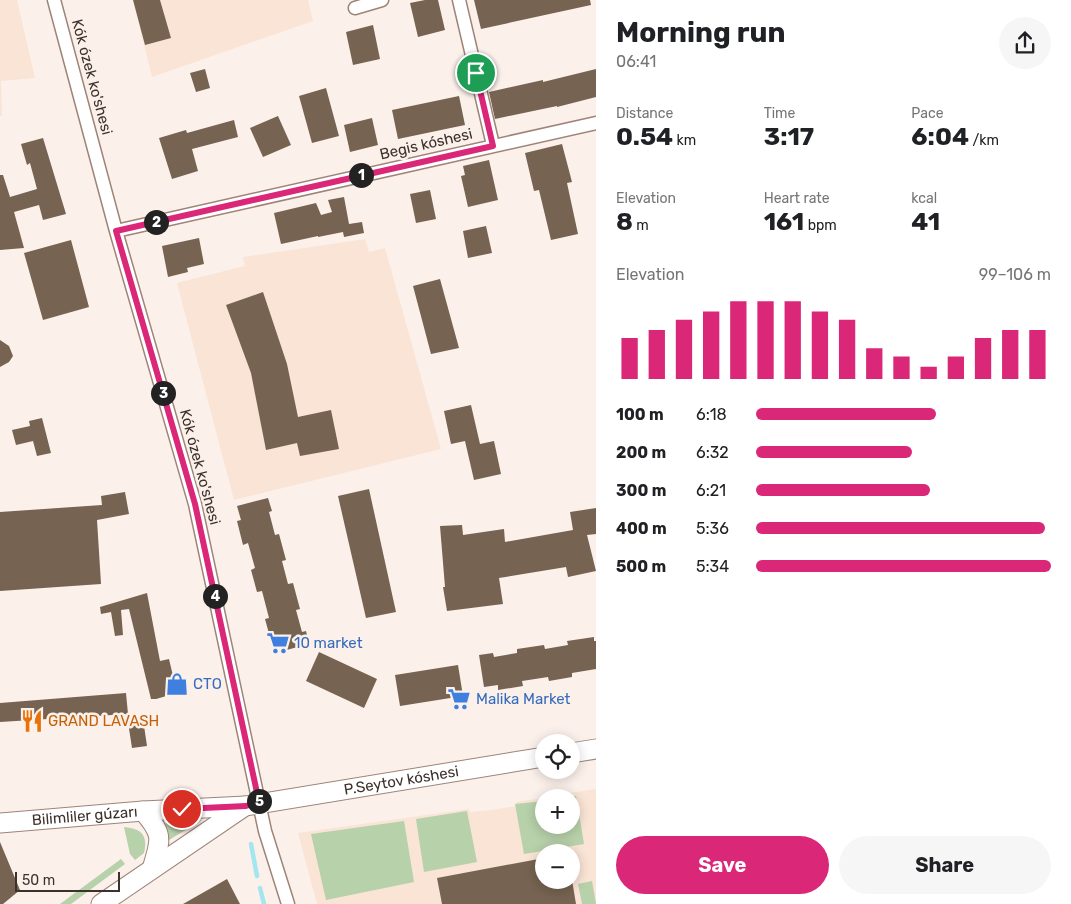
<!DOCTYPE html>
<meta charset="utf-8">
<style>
:root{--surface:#fff;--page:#f6f6f6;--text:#202124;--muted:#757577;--accent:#db2777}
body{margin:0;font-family:Rubik,sans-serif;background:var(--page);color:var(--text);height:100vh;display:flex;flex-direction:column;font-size:19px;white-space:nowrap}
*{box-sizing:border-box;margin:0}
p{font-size:16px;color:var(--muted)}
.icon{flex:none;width:28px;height:28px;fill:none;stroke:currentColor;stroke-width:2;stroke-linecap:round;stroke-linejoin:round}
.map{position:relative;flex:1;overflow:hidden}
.sheet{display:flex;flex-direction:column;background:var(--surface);width:475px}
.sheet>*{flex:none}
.tools{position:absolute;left:535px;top:734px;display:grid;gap:10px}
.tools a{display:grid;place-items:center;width:45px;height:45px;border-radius:50%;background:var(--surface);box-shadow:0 2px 12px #0003;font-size:25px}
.scale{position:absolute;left:15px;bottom:12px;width:105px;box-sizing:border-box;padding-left:5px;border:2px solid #3d312c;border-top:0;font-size:14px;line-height:18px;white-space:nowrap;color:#3d312c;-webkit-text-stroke:4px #fbf0ea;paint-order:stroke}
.pin{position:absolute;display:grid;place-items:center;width:42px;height:42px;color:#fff;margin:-21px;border:2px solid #fff;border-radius:50%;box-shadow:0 1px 5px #0007}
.km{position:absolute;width:25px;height:25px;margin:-12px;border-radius:50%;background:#222;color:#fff;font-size:14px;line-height:25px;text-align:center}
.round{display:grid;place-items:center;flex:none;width:52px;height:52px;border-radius:26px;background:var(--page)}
.head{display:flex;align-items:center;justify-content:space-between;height:85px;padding:0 20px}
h1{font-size:28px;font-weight:700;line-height:38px}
.stats{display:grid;grid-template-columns:repeat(3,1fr);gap:8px;height:85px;padding:5px 20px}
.stats div{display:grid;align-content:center}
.stats b{font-size:25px;font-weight:700}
.stats small{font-size:14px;font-weight:400}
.stats p{font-size:14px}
.chart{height:140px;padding:10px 20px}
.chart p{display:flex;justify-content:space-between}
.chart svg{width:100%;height:90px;margin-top:5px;stroke:var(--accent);stroke-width:6}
.cta{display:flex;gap:10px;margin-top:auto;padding:10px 20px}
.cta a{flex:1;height:58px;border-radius:30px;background:var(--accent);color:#fff;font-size:20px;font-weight:700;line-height:58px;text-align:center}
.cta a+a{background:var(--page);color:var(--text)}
ul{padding:0 20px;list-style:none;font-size:16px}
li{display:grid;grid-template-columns:80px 60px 1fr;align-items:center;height:38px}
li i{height:12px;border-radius:6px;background:var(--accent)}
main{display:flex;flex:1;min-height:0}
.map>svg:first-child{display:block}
.industrial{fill:#f9e4d6}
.education{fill:#f9e4d5;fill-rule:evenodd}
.green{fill:#b7d1aa}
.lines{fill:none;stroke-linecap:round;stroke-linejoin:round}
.stream{stroke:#a3e6ee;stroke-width:4.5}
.building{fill:#766351}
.minor-casing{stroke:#9e8478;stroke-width:15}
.secondary-casing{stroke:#9e8478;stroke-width:21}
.minor{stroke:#fff;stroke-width:12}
.secondary{stroke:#fff;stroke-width:19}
.route-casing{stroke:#fff;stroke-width:10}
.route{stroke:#db2777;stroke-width:6}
.labels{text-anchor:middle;stroke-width:5;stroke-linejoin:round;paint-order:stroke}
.street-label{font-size:15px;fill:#3d312c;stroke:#fbf0ea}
.shop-label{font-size:15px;fill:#366cbe;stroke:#fbf0ea;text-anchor:start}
.food-label{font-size:15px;fill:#c56008;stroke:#fbf0ea;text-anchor:start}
</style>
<main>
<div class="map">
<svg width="596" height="904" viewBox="0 0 596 904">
<rect width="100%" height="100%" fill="#fbf0ea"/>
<path class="industrial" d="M 0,0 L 17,0 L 35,78 L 1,81 L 2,116 L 0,116 Z
M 133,0 L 308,0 L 313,21 L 152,77 Z"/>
<path class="education" d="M 365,239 L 369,252 L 385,248 L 441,449 L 234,500 L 177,283 L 245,266 L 243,257 Z
M 596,789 L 596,904 L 317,904 L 298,833 L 469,809 L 470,812 L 492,810 L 517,806 L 516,802 L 544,798 L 544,825 L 571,825 L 571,798 L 544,797 ZM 544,852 L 571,852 L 571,880 L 544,880 Z"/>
<path class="green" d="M 576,796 L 584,844 L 524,854 L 515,804 L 544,801 L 544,825 L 571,825 L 571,798 L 567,797 Z
M 467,811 L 477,862 L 424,872 L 416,819 Z
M 202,820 L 164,843 L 160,824 Z
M 404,821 L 414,882 L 326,900 L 311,834 Z
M 124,827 C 142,829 148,835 144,853 L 135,860 L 130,854 Z
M 121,859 L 125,864 L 71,904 L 60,904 Z
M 592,881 L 596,904 L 582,904 L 578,884 Z"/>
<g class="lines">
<path class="stream" d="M 251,844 L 257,876
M 260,888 L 264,904"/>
</g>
<path class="building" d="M 133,0 L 160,0 L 171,38 L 145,45 Z
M 425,0 L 438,0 L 445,30 L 418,37 L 410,3 Z
M 474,0 L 590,0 L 591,5 L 481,29 Z
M 373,25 L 380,59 L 353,65 L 346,32 Z
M 205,69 L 210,88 L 196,92 L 190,73 Z
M 596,69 L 596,97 L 557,107 L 557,106 L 495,119 L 489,92 L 543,80 L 543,82 Z
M 326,88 L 339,136 L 312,143 L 299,96 Z
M 459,96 L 465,125 L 398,139 L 392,110 Z
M 278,116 L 291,145 L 263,157 L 250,128 Z
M 372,118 L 378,145 L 350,152 L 344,125 Z
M 234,120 L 238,137 L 192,149 L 198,171 L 172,179 L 159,138 L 186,130 L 187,133 Z
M 43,138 L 66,214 L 43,220 L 39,205 L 14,212 L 24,248 L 0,250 L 0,175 L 3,175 L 10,197 L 37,189 L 30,163 L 27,165 L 21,144 Z
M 562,144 L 572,182 L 567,183 L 578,234 L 551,240 L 539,190 L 534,191 L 525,153 Z
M 489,160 L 498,200 L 468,207 L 461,176 L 465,175 L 463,166 Z
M 430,190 L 436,219 L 416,223 L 410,194 Z
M 344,197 L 349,224 L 362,222 L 364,233 L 344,237 L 343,232 L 318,237 L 318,236 L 281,244 L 274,213 L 316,203 L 321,215 L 332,212 L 328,200 Z
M 486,226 L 492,253 L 468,258 L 463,231 Z
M 199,238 L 204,264 L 187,268 L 188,272 L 168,277 L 162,246 Z
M 71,240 L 89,307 L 43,320 L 24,253 Z
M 440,279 L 459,348 L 431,354 L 413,286 Z
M 263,292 L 287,364 L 298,417 L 331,410 L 339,449 L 300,456 L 297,443 L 266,450 L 251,373 L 226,305 Z
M 0,340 L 9,346 L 13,356 L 9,362 L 0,367 Z
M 471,405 L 480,444 L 494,441 L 501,474 L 474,480 L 465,441 L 451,444 L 444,411 Z
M 42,418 L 51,453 L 37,456 L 33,441 L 16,445 L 12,430 L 30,426 L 29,421 Z
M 369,489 L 396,612 L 366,618 L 338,496 Z
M 125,492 L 129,514 L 97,520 L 101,584 L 0,591 L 0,512 L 102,505 L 101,496 Z
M 268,498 L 272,511 L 269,512 L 275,535 L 279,534 L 286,560 L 282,561 L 288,584 L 293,583 L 300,609 L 296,610 L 302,632 L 306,631 L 309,644 L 279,652 L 276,640 L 271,641 L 265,619 L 269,618 L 262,591 L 257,592 L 251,570 L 255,568 L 248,543 L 243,545 L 237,521 L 241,520 L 237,506 Z
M 596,508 L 596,534 L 587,535 L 596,571 L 568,577 L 566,567 L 499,578 L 503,604 L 447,611 L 443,587 L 445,587 L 440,526 L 462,525 L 463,535 L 504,529 L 505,542 L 573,530 L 570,512 Z
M 147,593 L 160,661 L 169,659 L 177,693 L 156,699 L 151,699 L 129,609 L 121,610 L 123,635 L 115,636 L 111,612 L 101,614 L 100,607 Z
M 594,637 L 594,641 L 596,641 L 596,669 L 572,673 L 572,677 L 549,681 L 548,677 L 522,681 L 523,686 L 498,690 L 498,685 L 484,687 L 479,655 L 493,653 L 494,657 L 517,653 L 517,649 L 544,645 L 545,649 L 568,645 L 567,641 Z
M 319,652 L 377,679 L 364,708 L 306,681 Z
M 458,665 L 463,696 L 400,706 L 395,675 Z
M 126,693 L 128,714 L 0,722 L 0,703 Z
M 143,719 L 147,746 L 132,748 L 128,722 Z
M 0,842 L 20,890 L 3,904 L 0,904 Z
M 544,858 L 544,880 L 572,880 L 576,904 L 442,904 L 437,878 Z
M 227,879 L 240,904 L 183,904 L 213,887 Z"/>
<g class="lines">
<defs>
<path id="minor" d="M 54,0 L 116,231 L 195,504 L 265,831 L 288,904
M 459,0 L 493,145
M 355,8 L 382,0
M 116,231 L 596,123"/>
<g id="secondary">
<path d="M 571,753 L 596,749"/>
<path d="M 143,811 C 164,835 161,839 152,869"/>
<path id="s1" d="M 0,823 L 143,811 L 246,806 L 544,757"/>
<path d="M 101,904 L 245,806"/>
</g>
</defs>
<use href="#minor" class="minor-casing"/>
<use href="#secondary" class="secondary-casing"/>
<use href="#minor" class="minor"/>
<use href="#secondary" class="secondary"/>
</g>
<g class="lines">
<defs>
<path id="route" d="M 182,809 L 246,806 L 259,802 L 195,504 L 116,231 L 493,146 L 476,73"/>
</defs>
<use href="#route" class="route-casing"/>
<use href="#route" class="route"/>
</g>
<defs>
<symbol id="supermarket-bare" viewBox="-9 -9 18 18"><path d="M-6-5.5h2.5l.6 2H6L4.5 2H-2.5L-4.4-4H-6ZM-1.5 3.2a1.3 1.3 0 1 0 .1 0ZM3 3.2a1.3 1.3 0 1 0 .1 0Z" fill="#3f7fe0" stroke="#fbf0ea" stroke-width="2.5" paint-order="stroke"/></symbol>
<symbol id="shop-bare" viewBox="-9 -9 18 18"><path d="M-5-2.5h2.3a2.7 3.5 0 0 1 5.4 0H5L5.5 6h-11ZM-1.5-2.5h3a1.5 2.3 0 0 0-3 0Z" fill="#3f7fe0" stroke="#fbf0ea" stroke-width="2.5" paint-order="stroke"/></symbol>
<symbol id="restaurant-bare" viewBox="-9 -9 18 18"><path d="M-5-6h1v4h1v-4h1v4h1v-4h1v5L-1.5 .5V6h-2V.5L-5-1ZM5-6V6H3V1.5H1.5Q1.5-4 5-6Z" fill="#e8710a" stroke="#fbf0ea" stroke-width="2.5" paint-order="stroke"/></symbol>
</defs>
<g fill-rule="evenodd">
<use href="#supermarket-bare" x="262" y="627" width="32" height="32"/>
<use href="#shop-bare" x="161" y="668" width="32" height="32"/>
<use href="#supermarket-bare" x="443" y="683" width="32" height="32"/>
<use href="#restaurant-bare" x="16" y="705" width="32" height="32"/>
</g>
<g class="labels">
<g class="street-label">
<text transform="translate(92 77) rotate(75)" y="5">Kók ózek ko'shesi</text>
<text transform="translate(426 144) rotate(-13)" y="5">Begis kóshesi</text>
<text transform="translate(200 467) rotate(75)" y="5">Kók ózek ko'shesi</text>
<text dy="5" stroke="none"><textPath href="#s1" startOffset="404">P.Seytov kóshesi</textPath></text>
<text dy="5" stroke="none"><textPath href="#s1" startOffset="85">Bilimliler gúzarı</textPath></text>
</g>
<g class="shop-label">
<text x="294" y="648">10 market</text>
<text x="193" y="689">СТО</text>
<text x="476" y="704">Malika Market</text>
</g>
<g class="food-label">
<text x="48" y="726">GRAND LAVASH</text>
</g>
</g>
</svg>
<div class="tools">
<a><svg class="icon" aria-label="locate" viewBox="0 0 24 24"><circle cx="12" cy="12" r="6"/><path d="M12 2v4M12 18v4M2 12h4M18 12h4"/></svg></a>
<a>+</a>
<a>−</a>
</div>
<div class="scale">50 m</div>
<div class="pin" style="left:476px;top:73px;background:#1e9e55"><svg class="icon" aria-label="arrive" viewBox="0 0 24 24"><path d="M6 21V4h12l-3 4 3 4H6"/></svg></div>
<div class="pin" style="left:182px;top:809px;background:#d93025"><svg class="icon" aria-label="check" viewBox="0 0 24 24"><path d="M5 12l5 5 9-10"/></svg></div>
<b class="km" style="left:361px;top:175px">1</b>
<b class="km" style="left:156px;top:222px">2</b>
<b class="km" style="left:163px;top:393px">3</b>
<b class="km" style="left:215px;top:596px">4</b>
<b class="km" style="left:259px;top:801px">5</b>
</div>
<section class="sheet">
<div class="head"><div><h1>Morning run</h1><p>06:41</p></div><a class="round"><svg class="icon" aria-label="share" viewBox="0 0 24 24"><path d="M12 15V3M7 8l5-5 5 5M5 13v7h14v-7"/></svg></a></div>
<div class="stats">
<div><p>Distance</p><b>0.54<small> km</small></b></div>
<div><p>Time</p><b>3:17</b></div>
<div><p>Pace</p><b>6:04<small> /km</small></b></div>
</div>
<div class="stats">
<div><p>Elevation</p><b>8<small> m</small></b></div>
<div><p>Heart rate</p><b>161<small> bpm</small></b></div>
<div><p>kcal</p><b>41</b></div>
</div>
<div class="chart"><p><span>Elevation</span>99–106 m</p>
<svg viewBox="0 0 160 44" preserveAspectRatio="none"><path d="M5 44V24M15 44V20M25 44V15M35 44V11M45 44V6M55 44V6M65 44V6M75 44V11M85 44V15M95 44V29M105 44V33M115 44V38M125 44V33M135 44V24M145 44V20M155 44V20"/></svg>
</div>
<ul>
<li><b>100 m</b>6:18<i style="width:61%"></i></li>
<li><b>200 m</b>6:32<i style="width:53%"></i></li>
<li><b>300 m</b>6:21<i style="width:59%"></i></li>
<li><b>400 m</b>5:36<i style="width:98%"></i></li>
<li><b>500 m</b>5:34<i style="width:100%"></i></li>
</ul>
<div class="cta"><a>Save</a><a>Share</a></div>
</section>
</main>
